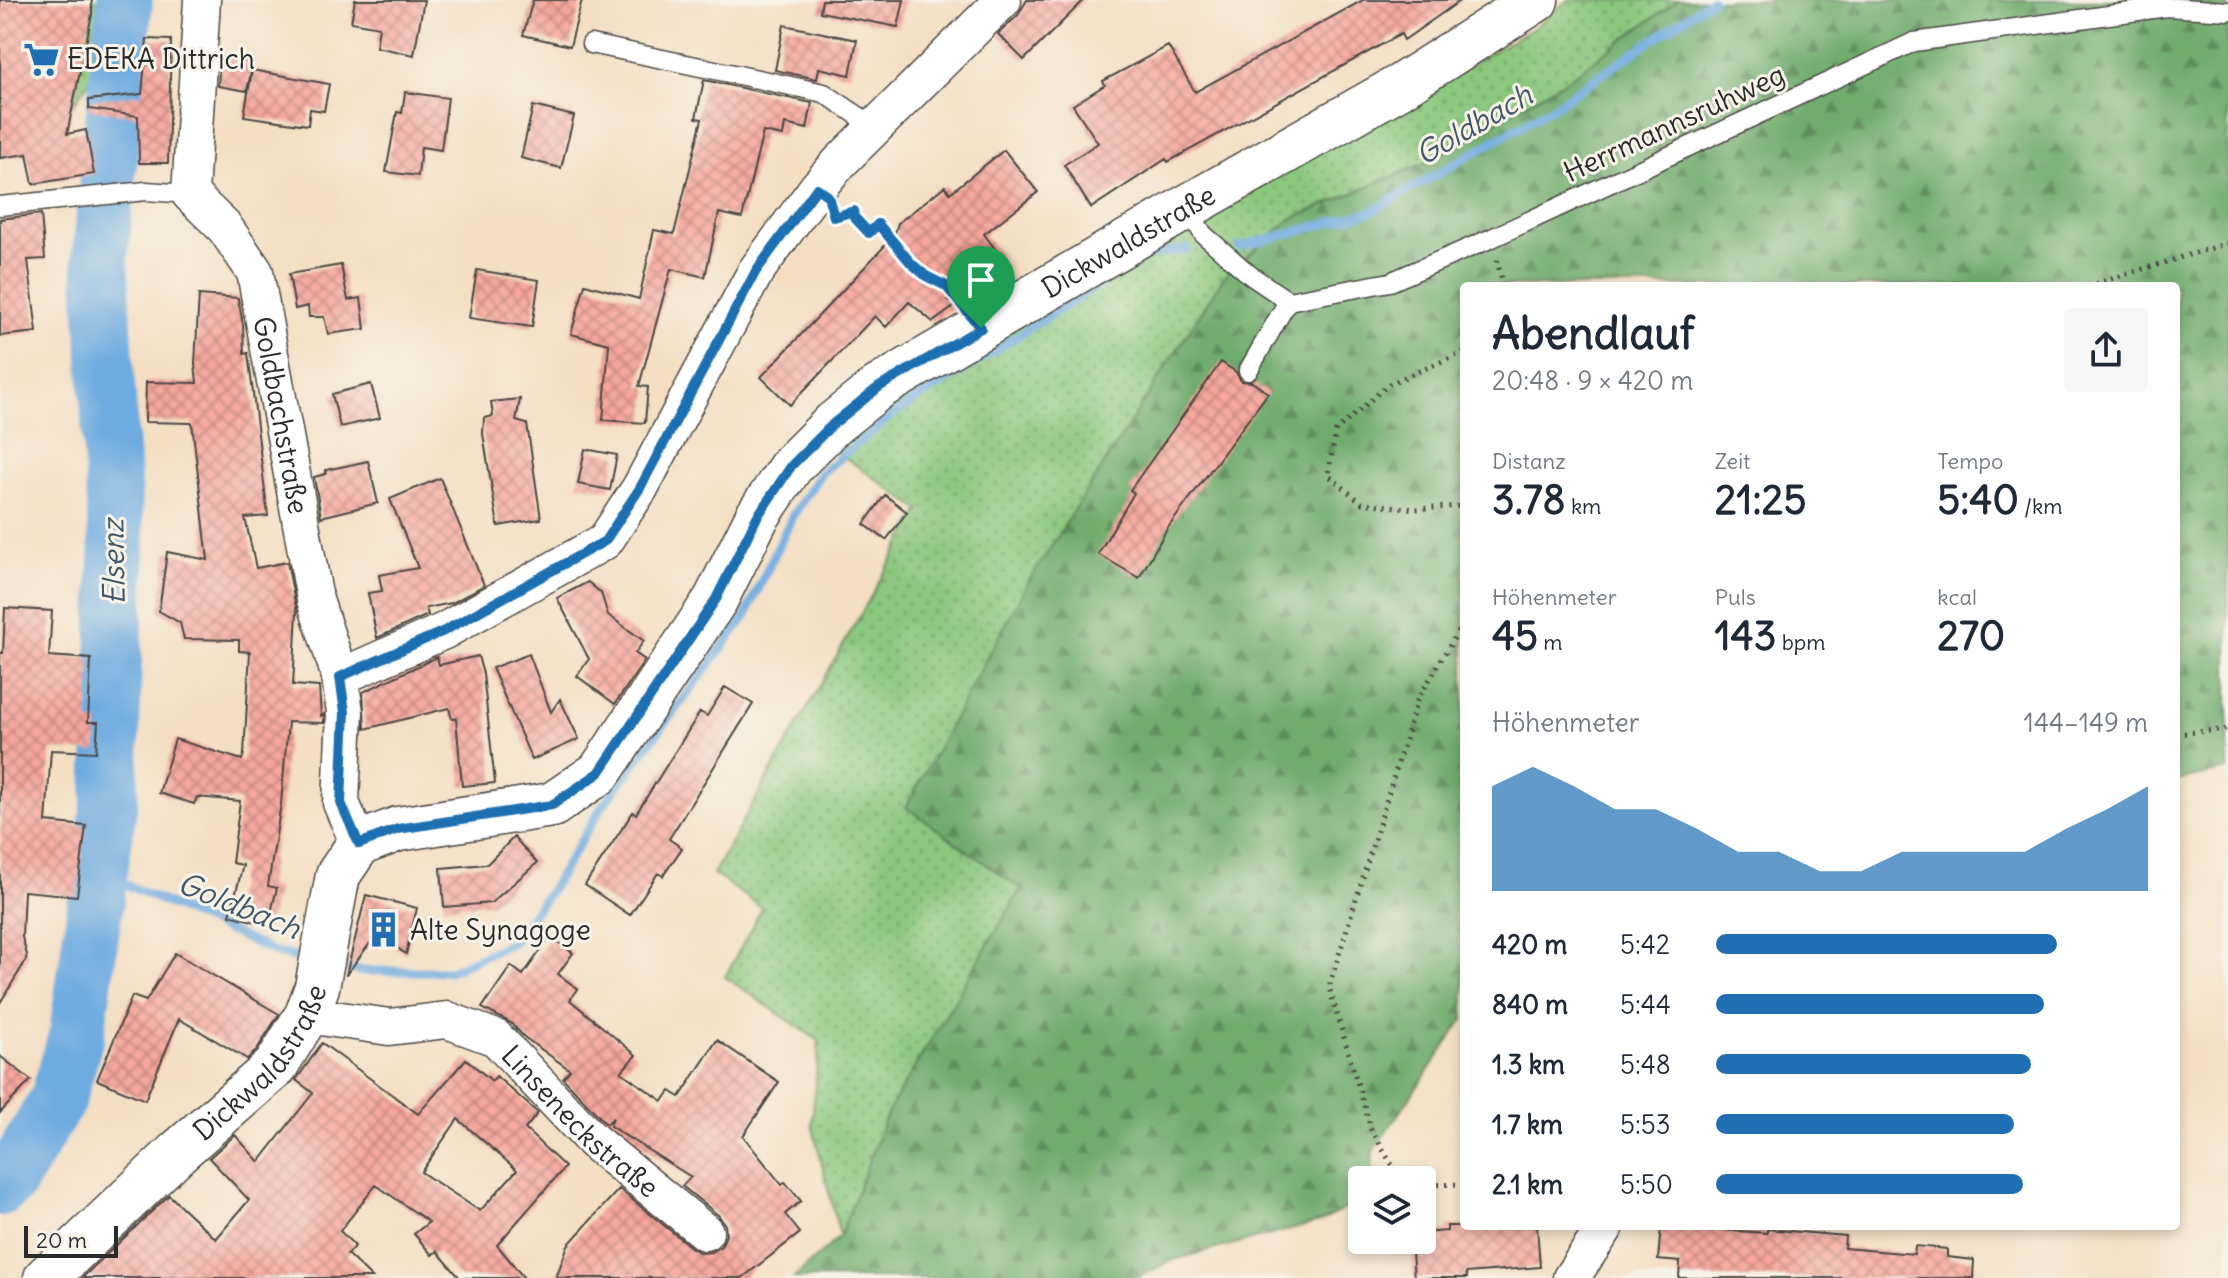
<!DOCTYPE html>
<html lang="de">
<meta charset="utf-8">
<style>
:root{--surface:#fff;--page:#f6f6f7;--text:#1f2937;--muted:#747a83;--accent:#1f6fb2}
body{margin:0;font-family:Delius,sans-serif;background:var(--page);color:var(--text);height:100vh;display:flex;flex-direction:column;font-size:30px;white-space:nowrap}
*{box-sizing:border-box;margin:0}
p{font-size:26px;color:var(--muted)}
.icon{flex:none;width:44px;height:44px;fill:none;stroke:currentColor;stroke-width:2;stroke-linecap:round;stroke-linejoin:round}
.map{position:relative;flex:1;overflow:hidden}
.sheet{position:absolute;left:1460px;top:282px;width:720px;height:948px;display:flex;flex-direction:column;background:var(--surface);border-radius:8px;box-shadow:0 4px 12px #0003}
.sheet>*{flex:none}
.fabs{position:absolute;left:1348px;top:1166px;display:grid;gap:16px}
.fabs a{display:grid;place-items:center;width:88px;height:88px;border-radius:8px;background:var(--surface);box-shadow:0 4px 12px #0003;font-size:40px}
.scale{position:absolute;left:24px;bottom:20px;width:94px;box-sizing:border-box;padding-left:8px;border:4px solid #2b2b2b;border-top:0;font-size:22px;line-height:28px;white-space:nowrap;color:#2b2b2b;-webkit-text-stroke:6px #f7f3e8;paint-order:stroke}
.pin{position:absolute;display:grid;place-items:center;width:68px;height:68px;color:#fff;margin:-82px -34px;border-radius:50% 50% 50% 0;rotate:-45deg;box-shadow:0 0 8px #0007}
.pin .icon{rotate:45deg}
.round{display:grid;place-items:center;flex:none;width:84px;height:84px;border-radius:8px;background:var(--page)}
.headline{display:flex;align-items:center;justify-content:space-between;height:136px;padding:0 32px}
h1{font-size:44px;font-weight:700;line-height:60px}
.metrics{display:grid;grid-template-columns:repeat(3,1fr);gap:12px;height:136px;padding:8px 32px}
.metrics div{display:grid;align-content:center}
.metrics b{font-size:40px;font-weight:700}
.metrics small{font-size:22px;font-weight:400}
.metrics p{font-size:22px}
.chart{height:224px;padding:16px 32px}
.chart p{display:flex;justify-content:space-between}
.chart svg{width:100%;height:144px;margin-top:8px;fill:var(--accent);opacity:.7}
ul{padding:0 32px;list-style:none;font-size:26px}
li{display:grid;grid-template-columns:128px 96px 1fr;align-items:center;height:60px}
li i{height:20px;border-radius:10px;background:var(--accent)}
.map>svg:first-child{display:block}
.grass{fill:url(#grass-dots);stroke:#5b7a54;stroke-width:2}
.forest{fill:url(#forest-firs);stroke:#4e6c4c;stroke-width:2}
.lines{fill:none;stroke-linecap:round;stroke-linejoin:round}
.stream{stroke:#6eabe0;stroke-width:9}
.river{stroke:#6eabe0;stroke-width:56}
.building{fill:url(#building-cross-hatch);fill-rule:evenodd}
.lane-casing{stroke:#494642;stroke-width:21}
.street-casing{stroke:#494642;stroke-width:39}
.secondary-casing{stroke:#494642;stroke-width:47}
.path{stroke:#494642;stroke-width:5;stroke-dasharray:2 6;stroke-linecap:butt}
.lane{stroke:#fff;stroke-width:18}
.street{stroke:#fff;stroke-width:36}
.secondary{stroke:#fff;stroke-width:44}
.route-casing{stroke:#fff;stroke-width:16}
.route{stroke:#1f6fb2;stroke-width:10}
.labels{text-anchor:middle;stroke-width:6;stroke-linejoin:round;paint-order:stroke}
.poi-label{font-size:28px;fill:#2b2b2b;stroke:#f7f3e8;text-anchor:start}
.street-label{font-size:28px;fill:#2b2b2b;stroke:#f7f3e8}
.water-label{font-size:30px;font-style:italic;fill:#42586a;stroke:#f7f3e8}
</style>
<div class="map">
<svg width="2228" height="1278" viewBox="0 0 2228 1278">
<defs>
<pattern id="grass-dots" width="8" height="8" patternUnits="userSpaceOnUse" patternTransform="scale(2)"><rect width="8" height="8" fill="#8bc87e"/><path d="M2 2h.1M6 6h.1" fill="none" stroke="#72a367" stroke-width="1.8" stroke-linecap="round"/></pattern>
<pattern id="forest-firs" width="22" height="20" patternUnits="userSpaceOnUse" patternTransform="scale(2)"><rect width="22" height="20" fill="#70ac6d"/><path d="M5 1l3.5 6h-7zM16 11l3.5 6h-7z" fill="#5c8c5a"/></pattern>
<pattern id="building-cross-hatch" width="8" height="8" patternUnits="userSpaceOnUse" patternTransform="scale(2)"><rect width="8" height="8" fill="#f7a79d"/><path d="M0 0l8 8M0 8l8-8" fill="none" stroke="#c88880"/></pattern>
</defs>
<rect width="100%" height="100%" fill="#f7f3e8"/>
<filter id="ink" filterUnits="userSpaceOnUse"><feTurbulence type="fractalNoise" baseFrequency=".0125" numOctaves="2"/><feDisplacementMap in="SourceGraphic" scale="16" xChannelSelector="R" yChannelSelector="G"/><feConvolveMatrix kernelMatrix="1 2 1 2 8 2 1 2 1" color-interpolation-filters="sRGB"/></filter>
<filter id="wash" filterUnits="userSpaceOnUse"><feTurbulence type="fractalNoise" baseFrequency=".006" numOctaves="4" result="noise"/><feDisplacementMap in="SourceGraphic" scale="32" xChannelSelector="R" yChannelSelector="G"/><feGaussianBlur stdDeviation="1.8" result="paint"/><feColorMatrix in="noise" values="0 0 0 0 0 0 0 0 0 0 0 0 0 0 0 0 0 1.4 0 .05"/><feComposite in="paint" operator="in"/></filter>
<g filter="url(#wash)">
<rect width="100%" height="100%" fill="#f4dfc3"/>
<path class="grass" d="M 93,0 L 140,0 L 132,18 L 73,105 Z
M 1568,0 L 1678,0 L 1570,78 L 1425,163 L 1291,219 L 907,806 L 1021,889 L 888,1112 L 840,1236 L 812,1124 L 819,1041 L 725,977 L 762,908 L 713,874 L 920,510 L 834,450 L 900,395 L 1535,27 Z"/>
<path class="forest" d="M 1678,0 L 2228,0 L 2228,770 L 2176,781 L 2176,286 L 1464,286 L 1464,1019 L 1373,1151 L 1372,1180 L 1362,1180 L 1362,1200 L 1320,1222 L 1173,1260 L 1136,1278 L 793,1278 L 840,1236 L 888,1112 L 1021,889 L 906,807 L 1027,584 L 1225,275 L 1291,219 L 1425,163 L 1570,78 Z"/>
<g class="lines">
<path class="stream" d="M 1239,247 L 1373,211 L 1553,107 L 1712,0
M 1136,261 L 1144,256 L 1187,249
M 100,873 L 277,953 L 309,960
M 331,965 L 359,971 L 450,971 L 513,942 L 552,888 L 601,808 L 745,617 L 793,515 L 821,473 L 892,415 L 1114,275"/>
<path class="river" d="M 0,1188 L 10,1179 L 58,1099 L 77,1033 L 110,800 L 117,554 L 100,257 L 125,0"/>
</g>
<g id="blocks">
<path class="building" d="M 0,0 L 92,0 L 92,14 L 67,134 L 86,130 L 94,174 L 33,184 L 27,154 L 0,158 Z
M 355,0 L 424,0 L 414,55 L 376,47 L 379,27 L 351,22 Z
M 533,0 L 582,0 L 570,46 L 523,35 Z
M 822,0 L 904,0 L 898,27 L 820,12 Z
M 1027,0 L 1084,0 L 1024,60 L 998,34 L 1018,15 Z
M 1363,0 L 1461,0 L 1404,40 L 1401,34 L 1168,162 L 1166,159 L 1091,208 L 1064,165 L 1098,143 L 1073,105 L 1105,85 L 1103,81 L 1168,46 L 1195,92 Z
M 784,25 L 857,40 L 850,75 L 819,68 L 817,79 L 775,70 Z
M 147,39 L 171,40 L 168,163 L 139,163 L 138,116 L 89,109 L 89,100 L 142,94 Z
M 220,57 L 253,63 L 247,91 L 218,86 Z
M 252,70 L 329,84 L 324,111 L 310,109 L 308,125 L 244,116 Z
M 704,80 L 812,103 L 807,129 L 785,124 L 783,136 L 763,132 L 742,218 L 719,213 L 705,277 L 671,269 L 639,386 L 648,387 L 645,423 L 603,420 L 609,344 L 571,334 L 585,284 L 639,299 L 654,230 L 674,234 L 702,119 L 696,118 Z
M 405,92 L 448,98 L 441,150 L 421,147 L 418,176 L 386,172 L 397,112 L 402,113 Z
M 533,106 L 574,116 L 561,168 L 521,158 Z
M 1004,150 L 1038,192 L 984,234 L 1001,257 L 947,300 L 955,306 L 933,322 L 909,302 L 886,327 L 875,316 L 790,405 L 761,377 L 894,236 L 898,223 L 945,186 L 950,193 Z
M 41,214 L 45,259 L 28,260 L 37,332 L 0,336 L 0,219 Z
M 341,265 L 348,300 L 361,298 L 365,329 L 328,334 L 324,317 L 309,317 L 308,306 L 295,309 L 289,274 Z
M 477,270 L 539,280 L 532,327 L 469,318 Z
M 199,295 L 238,298 L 243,325 L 244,354 L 248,353 L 268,516 L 245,518 L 256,568 L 287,562 L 297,612 L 293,685 L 319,687 L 321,716 L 324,714 L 324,723 L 288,722 L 281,804 L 268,886 L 277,888 L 268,925 L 230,915 L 243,865 L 232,863 L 240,801 L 197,797 L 194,804 L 159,793 L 175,739 L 242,760 L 244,754 L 250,652 L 239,651 L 239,640 L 184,639 L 180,623 L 159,611 L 167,552 L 208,560 L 192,423 L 145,422 L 146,382 L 197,383 L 195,363 Z
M 1221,362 L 1236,372 L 1241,381 L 1252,382 L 1268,393 L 1167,529 L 1139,578 L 1098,554 L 1134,493 L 1130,490 Z
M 371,384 L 380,418 L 340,427 L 332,394 Z
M 520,399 L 516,421 L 527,424 L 541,519 L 498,526 L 483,434 L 484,418 L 493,416 L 491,402 Z
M 585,449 L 617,455 L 610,490 L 578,484 Z
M 368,461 L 378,503 L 321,517 L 314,477 L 326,474 L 326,470 Z
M 440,478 L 484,585 L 452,603 L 426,608 L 428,615 L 377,638 L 368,593 L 382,591 L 379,575 L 418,568 L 390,499 Z
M 885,495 L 907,512 L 886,540 L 864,524 Z
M 588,582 L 601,593 L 608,615 L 644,641 L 635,653 L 645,660 L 615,704 L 577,676 L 589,659 L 557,598 Z
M 5,608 L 52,611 L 49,656 L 91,659 L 88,722 L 98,722 L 96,752 L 51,750 L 46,822 L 86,826 L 77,896 L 24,891 L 22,937 L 27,955 L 25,962 L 0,1003 L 0,653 L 3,653 Z
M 529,654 L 551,712 L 560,699 L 579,739 L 532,760 L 492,668 Z
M 478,656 L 483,674 L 495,783 L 462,786 L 456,718 L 452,719 L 449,708 L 365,729 L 363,692 L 437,657 L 439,665 Z
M 725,687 L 753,704 L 669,839 L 682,848 L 663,876 L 658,873 L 630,915 L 585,885 L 633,812 L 636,814 L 700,712 L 707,716 Z
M 514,837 L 537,863 L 491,903 L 444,907 L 441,868 L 487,864 Z
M 366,895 L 417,908 L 406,954 L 377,934 L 346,975 Z
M 550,937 L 573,953 L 558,974 L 578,989 L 570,1000 L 636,1055 L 621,1072 L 663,1101 L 670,1091 L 680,1097 L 717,1040 L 779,1082 L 743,1136 L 782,1185 L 785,1182 L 801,1201 L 785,1214 L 800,1233 L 742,1278 L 556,1278 L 568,1245 L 619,1189 L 692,1248 L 701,1253 L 712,1252 L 721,1246 L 726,1235 L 725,1225 L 719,1216 L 682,1186 L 691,1177 L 610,1126 L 613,1118 L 607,1124 L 605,1123 L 563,1078 L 570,1070 L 524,1037 L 511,1023 L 482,1008 L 511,966 L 523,975 Z
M 175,953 L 279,1014 L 256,1051 L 247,1059 L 179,1019 L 145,1100 L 97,1080 L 132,996 L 146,1001 Z
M 322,1043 L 418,1114 L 466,1059 L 492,1081 L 496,1076 L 538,1113 L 525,1129 L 565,1167 L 497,1245 L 524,1278 L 460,1278 L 437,1251 L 432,1255 L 414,1234 L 429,1222 L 376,1185 L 340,1231 L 355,1246 L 347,1254 L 372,1278 L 82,1278 L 169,1195 L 216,1239 L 249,1200 L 209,1158 L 235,1135 L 259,1162 L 313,1093 L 296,1080 ZM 458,1119 L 517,1170 L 480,1211 L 421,1172 Z
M 0,1056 L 31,1080 L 0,1113 Z
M 1447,1226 L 1537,1226 L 1540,1267 L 1466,1273 L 1467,1278 L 1414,1278 L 1411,1240 L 1422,1240 L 1422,1233 L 1447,1231 Z
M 1661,1226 L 1767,1233 L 1767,1229 L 1845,1236 L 1844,1248 L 1914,1254 L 1915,1246 L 1947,1249 L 1947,1257 L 1974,1260 L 1973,1278 L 1679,1278 L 1680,1262 L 1658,1260 Z"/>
</g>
</g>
<g filter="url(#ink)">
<use href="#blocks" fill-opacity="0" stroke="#494642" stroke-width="2"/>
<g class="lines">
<defs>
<path id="lane" d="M 591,44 L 824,93 L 875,127
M 0,206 L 146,191 L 190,194
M 1187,207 L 1203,234 L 1250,275 L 1288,301 L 1390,282 L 1492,238 L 1914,42 L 2167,7 L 2228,11
M 1248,371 L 1288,301"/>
<g id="street">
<path id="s1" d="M 202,0 L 190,194 L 225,228 L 255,272 L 315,600 L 340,677 L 345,712 L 341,803 L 359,844"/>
<path d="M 340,677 L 444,631 L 605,541 L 640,488 L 756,271 L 817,188 L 840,162 L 1003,0"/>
<path id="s2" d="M 307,1015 L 389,1027 L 447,1020 L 496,1038 L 593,1141 L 705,1232"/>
<path d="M 1571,1278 L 1606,1226"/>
</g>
<g id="secondary">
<path id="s3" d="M 46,1278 L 179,1151 L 275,1067 L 307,1015 L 317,987 L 338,875 L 359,844 L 398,829 L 552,805 L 599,773 L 716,599 L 757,517 L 792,465 L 833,424 L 879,387 L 1187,207 L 1399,87 L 1536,0"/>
</g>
</defs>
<use href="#lane" class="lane-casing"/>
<use href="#street" class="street-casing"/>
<use href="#secondary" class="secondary-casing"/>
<path class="path" d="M 839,217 L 854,211 L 853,216 L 869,233 L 878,224 C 892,241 906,259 922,273 C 936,285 944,284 958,301
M 1497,260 L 1503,286
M 2088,286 L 2228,243
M 1464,352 L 1389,384 L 1336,431 L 1328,475 L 1362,503 L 1415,509 L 1464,506
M 2176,734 L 2228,729
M 1410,1180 L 1403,1177 L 1390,1162 L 1371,1129 L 1329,987 L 1417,701 L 1464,621
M 1422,1185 L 1464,1184"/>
<use href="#lane" class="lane"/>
<use href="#street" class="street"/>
<use href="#secondary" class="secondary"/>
</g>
</g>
<g class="lines" filter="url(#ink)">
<defs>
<path id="route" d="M 817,188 L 828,196 L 834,217 L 854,211 L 853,216 L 869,233 L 878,224 L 911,263 L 926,276 L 946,286 L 981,328 L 879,387 L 833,424 L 792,465 L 757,517 L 716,599 L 599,773 L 552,805 L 398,829 L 359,844 L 341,803 L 345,712 L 340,677 L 444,631 L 605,541 L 640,488 L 756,271 Z"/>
</defs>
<use href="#route" class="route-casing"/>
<use href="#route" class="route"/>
</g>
<defs>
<symbol id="supermarket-bare" viewBox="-9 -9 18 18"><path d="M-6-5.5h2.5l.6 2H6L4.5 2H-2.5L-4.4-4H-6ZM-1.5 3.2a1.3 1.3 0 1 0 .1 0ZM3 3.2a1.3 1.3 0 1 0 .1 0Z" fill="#1f6fb2" stroke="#f7f3e8" stroke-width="2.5" paint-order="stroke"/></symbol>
<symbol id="building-bare" viewBox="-9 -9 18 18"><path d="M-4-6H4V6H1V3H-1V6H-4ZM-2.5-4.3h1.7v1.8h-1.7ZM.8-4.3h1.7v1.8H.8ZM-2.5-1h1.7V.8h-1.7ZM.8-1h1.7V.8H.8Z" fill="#1f6fb2" stroke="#f7f3e8" stroke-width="2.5" paint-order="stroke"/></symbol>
</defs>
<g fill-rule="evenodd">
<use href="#supermarket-bare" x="16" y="34" width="51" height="51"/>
<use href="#building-bare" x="358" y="904" width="51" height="51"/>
</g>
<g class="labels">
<g class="poi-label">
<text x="67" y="69">EDEKA Dittrich</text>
<text x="410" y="940">Alte Synagoge</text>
</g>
<g class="street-label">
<text transform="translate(1674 123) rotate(-25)" y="10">Herrmannsruhweg</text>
<text dy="10" stroke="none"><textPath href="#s3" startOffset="1578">Dickwaldstraße</textPath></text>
<text dy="10" stroke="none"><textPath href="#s1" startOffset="442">Goldbachstraße</textPath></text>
<text dy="10" stroke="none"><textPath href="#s3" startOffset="306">Dickwaldstraße</textPath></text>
<text dy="10" stroke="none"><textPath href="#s2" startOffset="312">Linseneckstraße</textPath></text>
</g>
<g class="water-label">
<text transform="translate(1474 125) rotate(-30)" y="10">Goldbach</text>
<text transform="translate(114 562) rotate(-91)" y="10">Elsenz</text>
<text transform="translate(239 906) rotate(22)" y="10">Goldbach</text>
</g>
</g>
</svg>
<div class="fabs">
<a><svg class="icon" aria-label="layers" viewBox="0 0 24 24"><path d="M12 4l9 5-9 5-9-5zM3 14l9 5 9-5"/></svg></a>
</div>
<div class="scale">20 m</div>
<div class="pin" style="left:981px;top:328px;background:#1e9e55"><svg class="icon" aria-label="arrive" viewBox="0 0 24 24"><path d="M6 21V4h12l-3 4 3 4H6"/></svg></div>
<section class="sheet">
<div class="headline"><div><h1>Abendlauf</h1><p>20:48 · 9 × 420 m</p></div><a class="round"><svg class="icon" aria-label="share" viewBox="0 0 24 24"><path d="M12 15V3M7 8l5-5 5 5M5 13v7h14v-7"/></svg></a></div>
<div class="metrics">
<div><p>Distanz</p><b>3.78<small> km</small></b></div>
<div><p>Zeit</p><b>21:25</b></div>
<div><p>Tempo</p><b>5:40<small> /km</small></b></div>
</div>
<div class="metrics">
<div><p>Höhenmeter</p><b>45<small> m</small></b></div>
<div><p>Puls</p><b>143<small> bpm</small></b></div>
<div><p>kcal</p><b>270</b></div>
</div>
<div class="chart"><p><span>Höhenmeter</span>144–149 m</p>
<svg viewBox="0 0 160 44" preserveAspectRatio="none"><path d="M0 44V12L10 6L20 12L30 19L40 19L50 25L60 32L70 32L80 38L90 38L100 32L110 32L120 32L130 32L140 25L150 19L160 12V44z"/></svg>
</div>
<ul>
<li><b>420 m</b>5:42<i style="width:79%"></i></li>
<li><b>840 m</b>5:44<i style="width:76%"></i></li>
<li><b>1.3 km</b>5:48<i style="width:73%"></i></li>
<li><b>1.7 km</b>5:53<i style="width:69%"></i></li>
<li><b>2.1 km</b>5:50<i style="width:71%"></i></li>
</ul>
</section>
</div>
